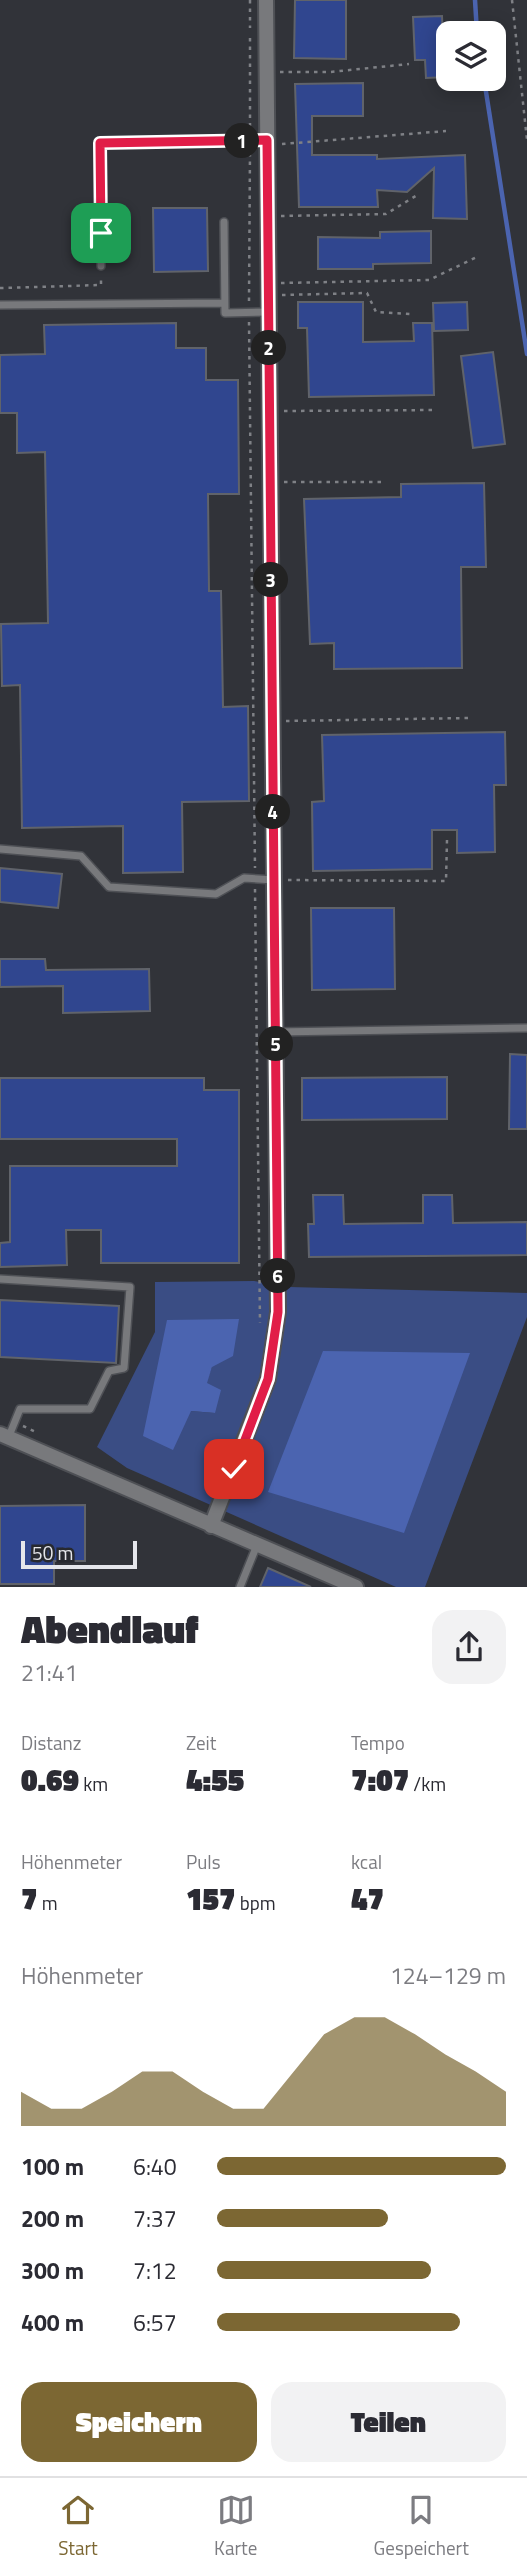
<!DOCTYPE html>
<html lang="de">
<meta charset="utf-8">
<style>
:root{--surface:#fff;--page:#f2f2f3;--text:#2b2b33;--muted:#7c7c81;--line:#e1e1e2;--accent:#7c6733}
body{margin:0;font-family:"Titillium Web",sans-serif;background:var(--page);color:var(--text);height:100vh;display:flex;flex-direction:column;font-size:26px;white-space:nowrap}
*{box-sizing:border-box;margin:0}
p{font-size:23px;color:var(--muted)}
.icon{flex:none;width:38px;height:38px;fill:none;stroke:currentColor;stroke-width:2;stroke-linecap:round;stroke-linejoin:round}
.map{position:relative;height:1587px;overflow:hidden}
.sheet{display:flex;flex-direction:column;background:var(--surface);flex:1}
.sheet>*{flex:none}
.controls{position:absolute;left:436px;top:21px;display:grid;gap:14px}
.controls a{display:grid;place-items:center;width:70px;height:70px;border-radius:14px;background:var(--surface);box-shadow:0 4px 18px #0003;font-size:35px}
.scale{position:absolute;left:21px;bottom:18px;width:116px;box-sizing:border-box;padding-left:7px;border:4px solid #e5e6eb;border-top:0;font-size:19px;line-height:24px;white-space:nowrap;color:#e5e6eb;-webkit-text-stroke:5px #27292f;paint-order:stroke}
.pin{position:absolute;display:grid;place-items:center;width:60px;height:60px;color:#fff;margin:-30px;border-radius:14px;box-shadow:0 4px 10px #0006}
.km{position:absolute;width:35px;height:35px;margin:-18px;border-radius:50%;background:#222;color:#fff;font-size:19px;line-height:35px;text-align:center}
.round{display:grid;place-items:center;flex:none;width:74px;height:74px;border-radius:21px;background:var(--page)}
.head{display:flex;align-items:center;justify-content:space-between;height:119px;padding:0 21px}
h1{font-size:38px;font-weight:800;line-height:52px}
.metrics{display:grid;grid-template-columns:repeat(3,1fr);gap:10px;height:119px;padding:7px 21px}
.metrics div{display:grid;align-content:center}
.metrics b{font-size:30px;font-weight:800}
.metrics small{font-size:19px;font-weight:400}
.metrics p{font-size:19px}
.chart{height:196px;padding:14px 21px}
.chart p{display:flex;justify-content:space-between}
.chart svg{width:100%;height:126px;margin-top:7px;fill:var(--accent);opacity:.7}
.primary-button{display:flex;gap:14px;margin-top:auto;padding:14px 21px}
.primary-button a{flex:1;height:80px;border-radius:21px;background:var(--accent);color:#fff;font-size:28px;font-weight:800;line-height:80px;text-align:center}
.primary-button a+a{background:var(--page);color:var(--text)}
ul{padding:0 21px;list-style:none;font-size:23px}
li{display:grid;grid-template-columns:112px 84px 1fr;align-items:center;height:52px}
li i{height:18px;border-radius:9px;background:var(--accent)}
.dock{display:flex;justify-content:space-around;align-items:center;height:98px;border-top:2px solid var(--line);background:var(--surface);font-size:19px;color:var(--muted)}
.dock a{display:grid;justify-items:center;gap:4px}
.dock .current{color:var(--accent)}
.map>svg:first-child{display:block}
.green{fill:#3a4d84;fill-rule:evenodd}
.water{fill:#4b64b0}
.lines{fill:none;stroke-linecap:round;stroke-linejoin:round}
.stream{stroke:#4b64b0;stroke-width:4.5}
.building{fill:#30468f;stroke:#60636a;stroke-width:2}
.service-casing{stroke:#4e5055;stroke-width:10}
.minor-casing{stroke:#4e5055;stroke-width:18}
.path{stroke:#7f8186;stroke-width:2.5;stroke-dasharray:3.5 5;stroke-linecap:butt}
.service{stroke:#78797c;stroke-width:7}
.minor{stroke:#78797c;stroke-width:14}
.route-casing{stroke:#fff;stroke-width:14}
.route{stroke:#e11d48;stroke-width:9}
</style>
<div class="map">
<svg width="527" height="1587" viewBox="0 0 527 1587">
<rect width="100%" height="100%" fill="#313339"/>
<path class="green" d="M 254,1281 L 289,1287 L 527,1293 L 527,1317 L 425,1587 L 396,1587 L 127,1468 L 97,1447 L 155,1332 L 155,1282 ZM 167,1320 L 212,1367 L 206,1383 L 215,1413 L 191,1411 Z"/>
<path class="water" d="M 239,1319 L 233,1356 L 212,1367 L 207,1383 L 221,1390 L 215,1413 L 191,1411 L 173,1450 L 143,1436 L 167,1320 Z
M 323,1351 L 470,1353 L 404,1533 L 268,1492 Z"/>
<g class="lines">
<path class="stream" d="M 475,0 L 477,33
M 484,79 L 527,354"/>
</g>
<path class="building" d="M 295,0 L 346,0 L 346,59 L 294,58 Z
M 442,16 L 444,63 L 448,63 L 448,77 L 426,78 L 425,60 L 415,60 L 413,17 Z
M 363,83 L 363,116 L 312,116 L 312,155 L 377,155 L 377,159 L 465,155 L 467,219 L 433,218 L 434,168 L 407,192 L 377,190 L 378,207 L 299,207 L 295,84 Z
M 153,208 L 207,208 L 208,271 L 154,272 Z
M 431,231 L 431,263 L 373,264 L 373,269 L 318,269 L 318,237 L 380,238 L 380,232 Z
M 298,302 L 363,302 L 363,342 L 414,341 L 413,323 L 432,323 L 434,395 L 309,397 L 307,328 L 298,328 Z
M 467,302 L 468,330 L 434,331 L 433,303 Z
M 176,323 L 176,348 L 206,348 L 206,380 L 238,380 L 239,494 L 208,494 L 209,591 L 221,591 L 223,707 L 248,706 L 249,801 L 182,802 L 183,872 L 123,873 L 123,826 L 22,828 L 20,685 L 2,686 L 1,624 L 48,623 L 45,452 L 17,453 L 17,413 L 0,413 L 0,355 L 45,354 L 44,325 Z
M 493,352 L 505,444 L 473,448 L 461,356 Z
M 484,483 L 486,567 L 461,567 L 462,668 L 334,669 L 334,643 L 310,644 L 304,499 L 401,497 L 401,484 Z
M 505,732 L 506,785 L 494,785 L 495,852 L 457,853 L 457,830 L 432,830 L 432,869 L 313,871 L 312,802 L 324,801 L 322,735 Z
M 0,868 L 62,874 L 58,908 L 0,902 Z
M 311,908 L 394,908 L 395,989 L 312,990 Z
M 0,959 L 45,959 L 46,970 L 149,969 L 150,1011 L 63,1013 L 63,986 L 0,987 Z
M 510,1054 L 527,1055 L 527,1129 L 509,1129 Z
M 447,1077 L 447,1119 L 302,1120 L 302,1078 Z
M 0,1078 L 204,1078 L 204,1090 L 239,1090 L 239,1263 L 101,1263 L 101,1230 L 66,1230 L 67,1265 L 0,1267 L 0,1243 L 10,1242 L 10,1166 L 177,1166 L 177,1139 L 0,1139 Z
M 313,1195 L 343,1195 L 344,1224 L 423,1223 L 423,1195 L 452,1195 L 453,1223 L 527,1222 L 527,1255 L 309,1257 L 308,1224 L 314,1224 Z
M 0,1300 L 119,1306 L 116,1363 L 0,1357 Z
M 85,1505 L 85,1561 L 54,1561 L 54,1584 L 0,1584 L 0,1506 Z
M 268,1568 L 311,1587 L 260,1587 Z"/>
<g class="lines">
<defs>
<path id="service" d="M 224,222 L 225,313 L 269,312
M 101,266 L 100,143 L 267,140
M 0,305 L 224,303
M 0,849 L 81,856 L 109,887 L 216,894 L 244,878 L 274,880
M 275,1032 L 527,1028
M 0,1279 L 130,1287 L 124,1368 L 109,1371 L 90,1409 L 20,1409 L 9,1436
M 240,1587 L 257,1545"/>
<path id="minor" d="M 0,1434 L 356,1587
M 211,1526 L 268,1379 L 278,1312 L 266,0"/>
</defs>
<use href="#service" class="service-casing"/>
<use href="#minor" class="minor-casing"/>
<path class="path" d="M 250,0 L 250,28
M 512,0 L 527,140
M 250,38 L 250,130
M 280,72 L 330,72 L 409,64
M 282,144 L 446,131
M 281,216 L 386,214 L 419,194
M 281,283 L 429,280 L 479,256
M 0,288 L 101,285 L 101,278
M 282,295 L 367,293 L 376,312 L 410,314
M 249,301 L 250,150
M 249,322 L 255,868
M 284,411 L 435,410
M 284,482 L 386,482
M 286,721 L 468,718
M 288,880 L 446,881 L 447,840
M 255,889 L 260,1323
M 23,1426 L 36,1432"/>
<use href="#service" class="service"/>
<use href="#minor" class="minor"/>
</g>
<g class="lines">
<defs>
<path id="route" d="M 101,233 L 100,143 L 267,140 L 278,1312 L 268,1379 L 234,1469"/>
</defs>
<use href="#route" class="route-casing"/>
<use href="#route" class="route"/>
</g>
</svg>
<div class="controls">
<a><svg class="icon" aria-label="layers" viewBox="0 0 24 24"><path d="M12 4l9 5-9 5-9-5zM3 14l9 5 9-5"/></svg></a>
</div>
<div class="scale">50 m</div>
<div class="pin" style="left:101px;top:233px;background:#1e9e55"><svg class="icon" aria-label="arrive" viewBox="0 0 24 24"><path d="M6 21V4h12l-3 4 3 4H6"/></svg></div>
<div class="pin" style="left:234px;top:1469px;background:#d93025"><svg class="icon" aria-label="check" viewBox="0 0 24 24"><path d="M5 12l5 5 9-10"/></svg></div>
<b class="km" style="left:242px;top:141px">1</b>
<b class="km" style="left:269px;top:348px">2</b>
<b class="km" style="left:271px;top:580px">3</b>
<b class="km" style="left:273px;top:812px">4</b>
<b class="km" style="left:276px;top:1044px">5</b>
<b class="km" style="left:278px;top:1276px">6</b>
</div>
<section class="sheet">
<div class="head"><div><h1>Abendlauf</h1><p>21:41</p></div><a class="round"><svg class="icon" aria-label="share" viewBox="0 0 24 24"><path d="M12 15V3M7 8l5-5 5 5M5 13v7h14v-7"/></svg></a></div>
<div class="metrics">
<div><p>Distanz</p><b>0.69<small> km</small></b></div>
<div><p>Zeit</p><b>4:55</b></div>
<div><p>Tempo</p><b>7:07<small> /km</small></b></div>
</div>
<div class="metrics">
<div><p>Höhenmeter</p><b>7<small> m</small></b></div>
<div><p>Puls</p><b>157<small> bpm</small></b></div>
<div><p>kcal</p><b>47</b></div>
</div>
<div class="chart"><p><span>Höhenmeter</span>124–129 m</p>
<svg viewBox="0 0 160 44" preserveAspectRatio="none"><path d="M0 44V32L10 38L20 38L30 32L40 25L50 25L60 32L70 38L80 38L90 25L100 12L110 6L120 6L130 12L140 19L150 25L160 32V44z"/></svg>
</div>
<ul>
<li><b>100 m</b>6:40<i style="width:100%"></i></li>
<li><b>200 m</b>7:37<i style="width:59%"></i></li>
<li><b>300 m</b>7:12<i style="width:74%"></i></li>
<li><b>400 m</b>6:57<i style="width:84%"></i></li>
</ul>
<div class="primary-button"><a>Speichern</a><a>Teilen</a></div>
</section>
<nav class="dock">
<a class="current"><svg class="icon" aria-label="home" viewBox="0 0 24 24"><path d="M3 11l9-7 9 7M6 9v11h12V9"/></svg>Start</a>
<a><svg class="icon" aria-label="map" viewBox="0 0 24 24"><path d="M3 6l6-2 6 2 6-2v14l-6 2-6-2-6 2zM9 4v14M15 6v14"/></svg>Karte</a>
<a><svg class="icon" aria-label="saved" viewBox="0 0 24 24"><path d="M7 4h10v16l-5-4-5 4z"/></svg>Gespeichert</a>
</nav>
